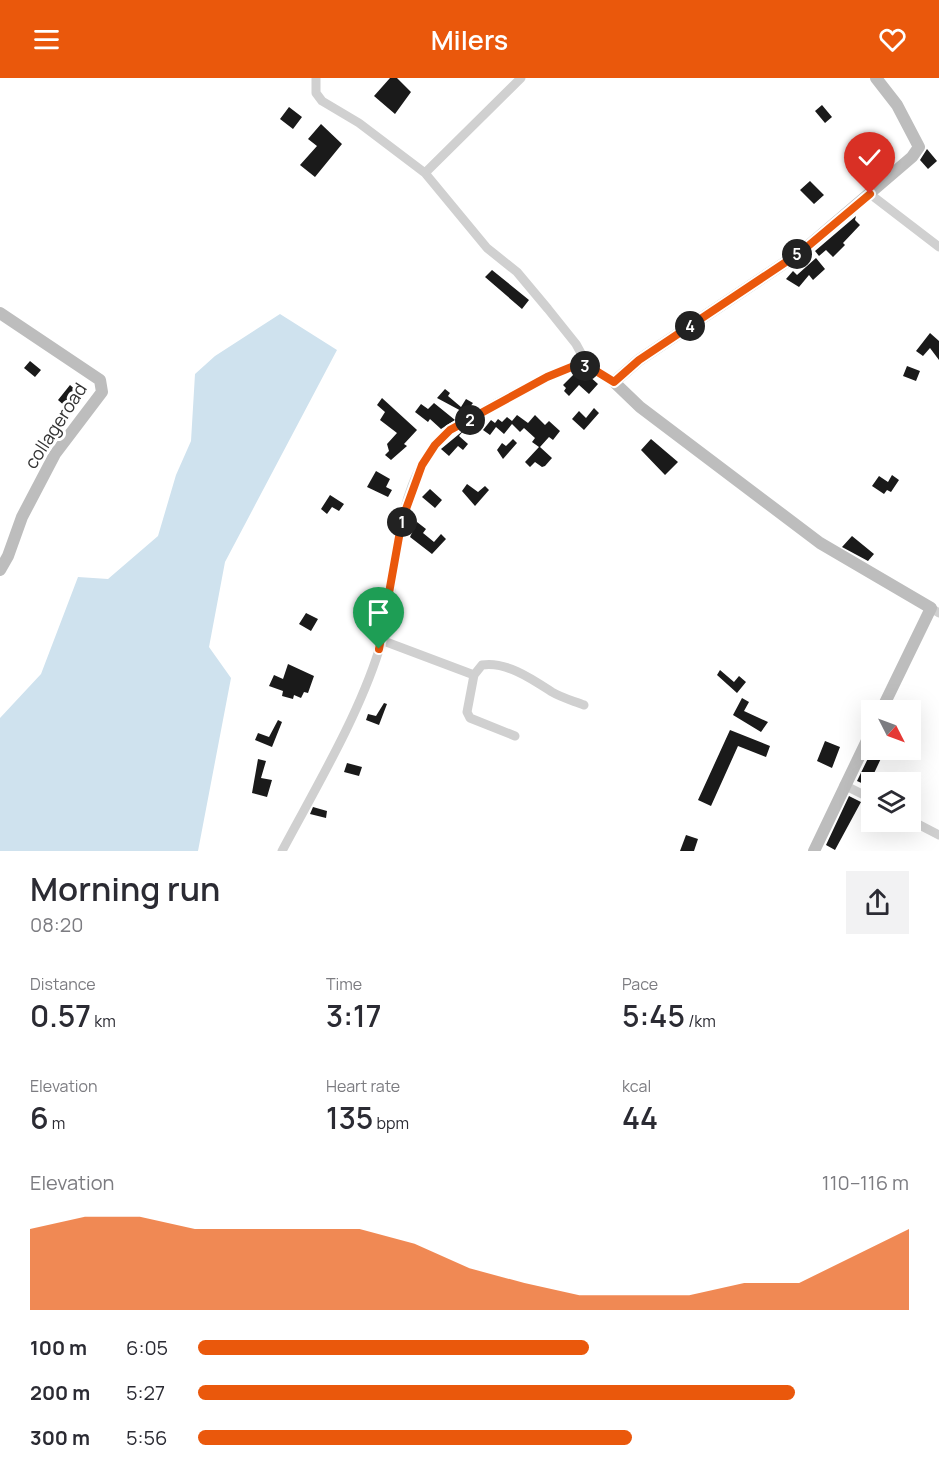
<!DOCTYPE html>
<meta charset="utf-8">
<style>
:root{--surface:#fff;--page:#f2f2f3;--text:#2b2b33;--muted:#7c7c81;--accent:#ea580c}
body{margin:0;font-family:Manrope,sans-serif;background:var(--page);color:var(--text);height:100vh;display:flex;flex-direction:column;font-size:22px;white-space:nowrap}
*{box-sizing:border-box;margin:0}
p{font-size:20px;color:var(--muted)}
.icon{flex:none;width:33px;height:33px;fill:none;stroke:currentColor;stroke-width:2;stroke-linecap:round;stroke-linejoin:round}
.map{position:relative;height:773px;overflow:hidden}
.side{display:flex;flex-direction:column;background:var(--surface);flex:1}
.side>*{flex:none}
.needle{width:39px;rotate:132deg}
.tools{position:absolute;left:861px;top:622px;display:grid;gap:12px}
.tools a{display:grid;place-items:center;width:60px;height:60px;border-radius:0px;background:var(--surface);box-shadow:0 6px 24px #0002;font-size:30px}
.pin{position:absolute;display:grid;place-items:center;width:51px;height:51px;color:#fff;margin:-62px -26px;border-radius:50% 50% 50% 0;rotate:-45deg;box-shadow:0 0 6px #0007}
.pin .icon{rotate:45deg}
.km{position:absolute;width:30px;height:30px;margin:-15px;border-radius:50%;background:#222;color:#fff;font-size:16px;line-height:30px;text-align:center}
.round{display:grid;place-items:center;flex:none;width:63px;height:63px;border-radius:0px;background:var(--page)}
.overview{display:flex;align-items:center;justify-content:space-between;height:102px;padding:0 30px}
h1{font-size:33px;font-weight:600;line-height:45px}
.metrics{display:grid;grid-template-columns:repeat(3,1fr);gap:9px;height:102px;padding:6px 30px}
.metrics div{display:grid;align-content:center}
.metrics b{font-size:30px;font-weight:600}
.metrics small{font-size:16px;font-weight:400}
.metrics p{font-size:16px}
.chart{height:168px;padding:12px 30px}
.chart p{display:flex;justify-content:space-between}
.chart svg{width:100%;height:108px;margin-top:6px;fill:var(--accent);opacity:.7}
ul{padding:0 30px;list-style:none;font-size:20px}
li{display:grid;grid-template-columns:96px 72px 1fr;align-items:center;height:45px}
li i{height:15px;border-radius:8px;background:var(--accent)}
header{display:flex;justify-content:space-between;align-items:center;height:78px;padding:0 30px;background:var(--accent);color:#fff;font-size:27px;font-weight:600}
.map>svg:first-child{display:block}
.water{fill:#cfe2ee}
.building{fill:#1a1a1a}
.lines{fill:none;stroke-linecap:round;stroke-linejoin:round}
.street{stroke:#d0d0d0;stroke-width:9}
.secondary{stroke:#bdbdbd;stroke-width:12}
.route-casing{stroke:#fff;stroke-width:12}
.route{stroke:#ea580c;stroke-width:8}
.labels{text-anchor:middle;stroke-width:6;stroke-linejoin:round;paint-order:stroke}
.street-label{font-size:18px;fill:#333;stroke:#fff}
</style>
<header><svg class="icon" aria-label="menu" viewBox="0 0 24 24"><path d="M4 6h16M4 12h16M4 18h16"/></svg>Milers<svg class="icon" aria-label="heart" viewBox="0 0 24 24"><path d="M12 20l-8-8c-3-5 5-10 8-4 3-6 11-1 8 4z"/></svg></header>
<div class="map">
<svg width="939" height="773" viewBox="0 0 939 773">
<rect width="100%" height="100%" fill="#fff"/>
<path class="water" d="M 280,236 L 337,272 L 225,484 L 209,569 L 231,600 L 198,773 L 0,773 L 0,640 L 41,596 L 78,499 L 108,501 L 158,458 L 176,397 L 191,363 L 195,296 L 215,278 Z"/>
<path class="building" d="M 390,0 L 397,0 L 411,14 L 395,36 L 374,18 Z
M 822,27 L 832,39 L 825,45 L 815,33 Z
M 289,29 L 302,39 L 293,51 L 280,41 Z
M 321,46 L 342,66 L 315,99 L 300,87 L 317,68 L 308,61 Z
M 927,71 L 937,83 L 928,91 L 920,82 Z
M 810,103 L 824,117 L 814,126 L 800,112 Z
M 856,138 L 855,142 L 860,147 L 843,165 L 845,167 L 833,179 L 826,172 L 819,178 L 815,173 Z
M 816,180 L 825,191 L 813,202 L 809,197 L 799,209 L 786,201 L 793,193 L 797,197 Z
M 492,192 L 529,222 L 522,231 L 485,199 Z
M 930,255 L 939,263 L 939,282 L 930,270 L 923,278 L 916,273 Z
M 30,283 L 41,292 L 35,299 L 24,290 Z
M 907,288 L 920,293 L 916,303 L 903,298 Z
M 575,295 L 588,297 L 598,306 L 589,316 L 579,307 L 569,318 L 564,313 L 566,310 L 563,307 Z
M 70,307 L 78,314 L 66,329 L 58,322 Z
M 445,311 L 450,315 L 448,318 L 461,329 L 466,321 L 473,325 L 465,335 L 437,320 Z
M 382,320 L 417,352 L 404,366 L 407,368 L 391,382 L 385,377 L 389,373 L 387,366 L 397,355 L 380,342 L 385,334 L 377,327 Z
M 434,325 L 455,342 L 441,351 L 430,341 L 428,344 L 415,334 L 421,326 L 428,331 Z
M 594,330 L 599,335 L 584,352 L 572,341 L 579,333 L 586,340 Z
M 517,337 L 528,345 L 535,337 L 545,347 L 549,343 L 560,353 L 553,362 L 549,359 L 540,369 L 552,380 L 545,388 L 542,389 L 535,384 L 530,389 L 525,384 L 539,369 L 532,364 L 535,360 L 524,350 L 520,354 L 512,346 L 504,356 L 496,349 L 490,357 L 483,352 L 491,342 L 495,345 L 498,341 L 502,344 L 507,339 L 512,343 Z
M 464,352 L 459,358 L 468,366 L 463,372 L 458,368 L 449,378 L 441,371 Z
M 513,361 L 517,365 L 503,381 L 497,372 L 502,365 L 506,368 Z
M 651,361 L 678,384 L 665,397 L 641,372 Z
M 376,393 L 390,401 L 386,409 L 392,412 L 388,419 L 367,409 Z
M 892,397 L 899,402 L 891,414 L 887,412 L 884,416 L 872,408 L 879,398 L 888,404 Z
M 467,406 L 478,414 L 485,408 L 489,412 L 475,428 L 462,413 Z
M 430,411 L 442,422 L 435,430 L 422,419 Z
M 330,417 L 344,426 L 339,433 L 332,429 L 327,436 L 321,431 Z
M 417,444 L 426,451 L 423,455 L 434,464 L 441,456 L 446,461 L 432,476 L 410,459 Z
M 852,458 L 874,476 L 868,483 L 842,469 Z
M 306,535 L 318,541 L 311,553 L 299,546 Z
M 288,586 L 314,598 L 308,615 L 304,614 L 301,620 L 294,617 L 293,621 L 282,618 L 283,613 L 269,608 L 274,597 L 283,601 Z
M 720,592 L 734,604 L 739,598 L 746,604 L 737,615 L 717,597 Z
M 742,620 L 749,624 L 744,633 L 768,644 L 761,654 L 733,637 Z
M 384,625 L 387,626 L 379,647 L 366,642 L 368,636 L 376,638 Z
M 278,642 L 282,644 L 272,669 L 255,662 L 258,655 L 269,659 Z
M 730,652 L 770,668 L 766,679 L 738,668 L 711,728 L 698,722 Z
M 825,663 L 840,669 L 832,690 L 817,683 Z
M 872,672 L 885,672 L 868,708 L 857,703 Z
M 258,681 L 266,683 L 261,700 L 272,702 L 267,719 L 252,715 Z
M 347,685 L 362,689 L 359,698 L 344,694 Z
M 849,718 L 861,724 L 835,772 L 826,767 Z
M 313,729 L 327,733 L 326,740 L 310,736 Z
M 686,757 L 698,761 L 694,773 L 680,773 Z"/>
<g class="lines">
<path class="street" d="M 316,0 L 316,15 L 322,23 L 359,45 L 425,95
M 521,0 L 425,95 L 487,170 L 517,194 L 548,231 L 576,266 L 588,288
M 870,116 L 939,169
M 931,530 L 939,535
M 381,562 L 474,597 L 467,634 L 470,640 L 515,658
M 474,597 L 482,587 C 506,583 532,601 552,614 C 562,620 574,623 584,627
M 844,707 L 872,721
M 910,742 L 939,757
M 282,773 C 315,711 358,639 379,572 C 397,512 391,443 422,386 C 429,374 440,359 451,352 C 470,339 559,289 577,288 C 591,288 602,297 614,304"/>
<path class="secondary" d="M 876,0 L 897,27 L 919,69 L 912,79 L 801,174 L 639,282 L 614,304 L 640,329 L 820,465 L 931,530 L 881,633
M 0,235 L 100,302 L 102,314 L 55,376 L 22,439 L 8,478 L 0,492
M 814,773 L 872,652"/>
</g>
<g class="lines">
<defs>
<path id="route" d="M 379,571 L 402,442 L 422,387 L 435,367 L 450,352 L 547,299 L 574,288 L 588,288 L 614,304 L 639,282 L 801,174 L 870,116"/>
</defs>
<use href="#route" class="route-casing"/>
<use href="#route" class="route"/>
</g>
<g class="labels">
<g class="street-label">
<text transform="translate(56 348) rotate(-57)" y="6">collageroad</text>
</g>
</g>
</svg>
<div class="tools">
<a><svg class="needle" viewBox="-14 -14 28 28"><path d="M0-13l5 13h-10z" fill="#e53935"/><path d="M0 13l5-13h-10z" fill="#7c7c81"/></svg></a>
<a><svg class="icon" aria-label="layers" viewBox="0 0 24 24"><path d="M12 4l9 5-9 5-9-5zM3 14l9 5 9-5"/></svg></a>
</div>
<div class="pin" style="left:379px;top:571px;background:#1e9e55"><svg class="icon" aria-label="arrive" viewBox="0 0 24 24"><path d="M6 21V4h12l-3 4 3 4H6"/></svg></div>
<div class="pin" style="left:870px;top:116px;background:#d93025"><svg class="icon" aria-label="check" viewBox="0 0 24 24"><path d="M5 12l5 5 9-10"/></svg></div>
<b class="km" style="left:402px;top:444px">1</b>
<b class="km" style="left:470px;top:342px">2</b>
<b class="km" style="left:585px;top:288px">3</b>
<b class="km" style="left:690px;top:248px">4</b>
<b class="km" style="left:797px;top:176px">5</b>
</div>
<section class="side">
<div class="overview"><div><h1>Morning run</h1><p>08:20</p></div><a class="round"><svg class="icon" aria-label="share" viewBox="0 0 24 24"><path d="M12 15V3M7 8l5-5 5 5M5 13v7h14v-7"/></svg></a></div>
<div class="metrics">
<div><p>Distance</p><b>0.57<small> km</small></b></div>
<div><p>Time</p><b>3:17</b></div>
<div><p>Pace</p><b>5:45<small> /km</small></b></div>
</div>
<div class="metrics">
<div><p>Elevation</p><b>6<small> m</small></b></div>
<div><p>Heart rate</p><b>135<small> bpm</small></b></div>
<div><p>kcal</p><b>44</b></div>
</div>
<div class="chart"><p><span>Elevation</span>110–116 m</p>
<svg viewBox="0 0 160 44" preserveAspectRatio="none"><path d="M0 44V11L10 6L20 6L30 11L40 11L50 11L60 11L70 17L80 27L90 33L100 38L110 38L120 38L130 33L140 33L150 22L160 11V44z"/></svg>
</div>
<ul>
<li><b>100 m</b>6:05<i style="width:55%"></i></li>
<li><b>200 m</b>5:27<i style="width:84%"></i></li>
<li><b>300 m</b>5:56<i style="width:61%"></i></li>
</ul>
</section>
